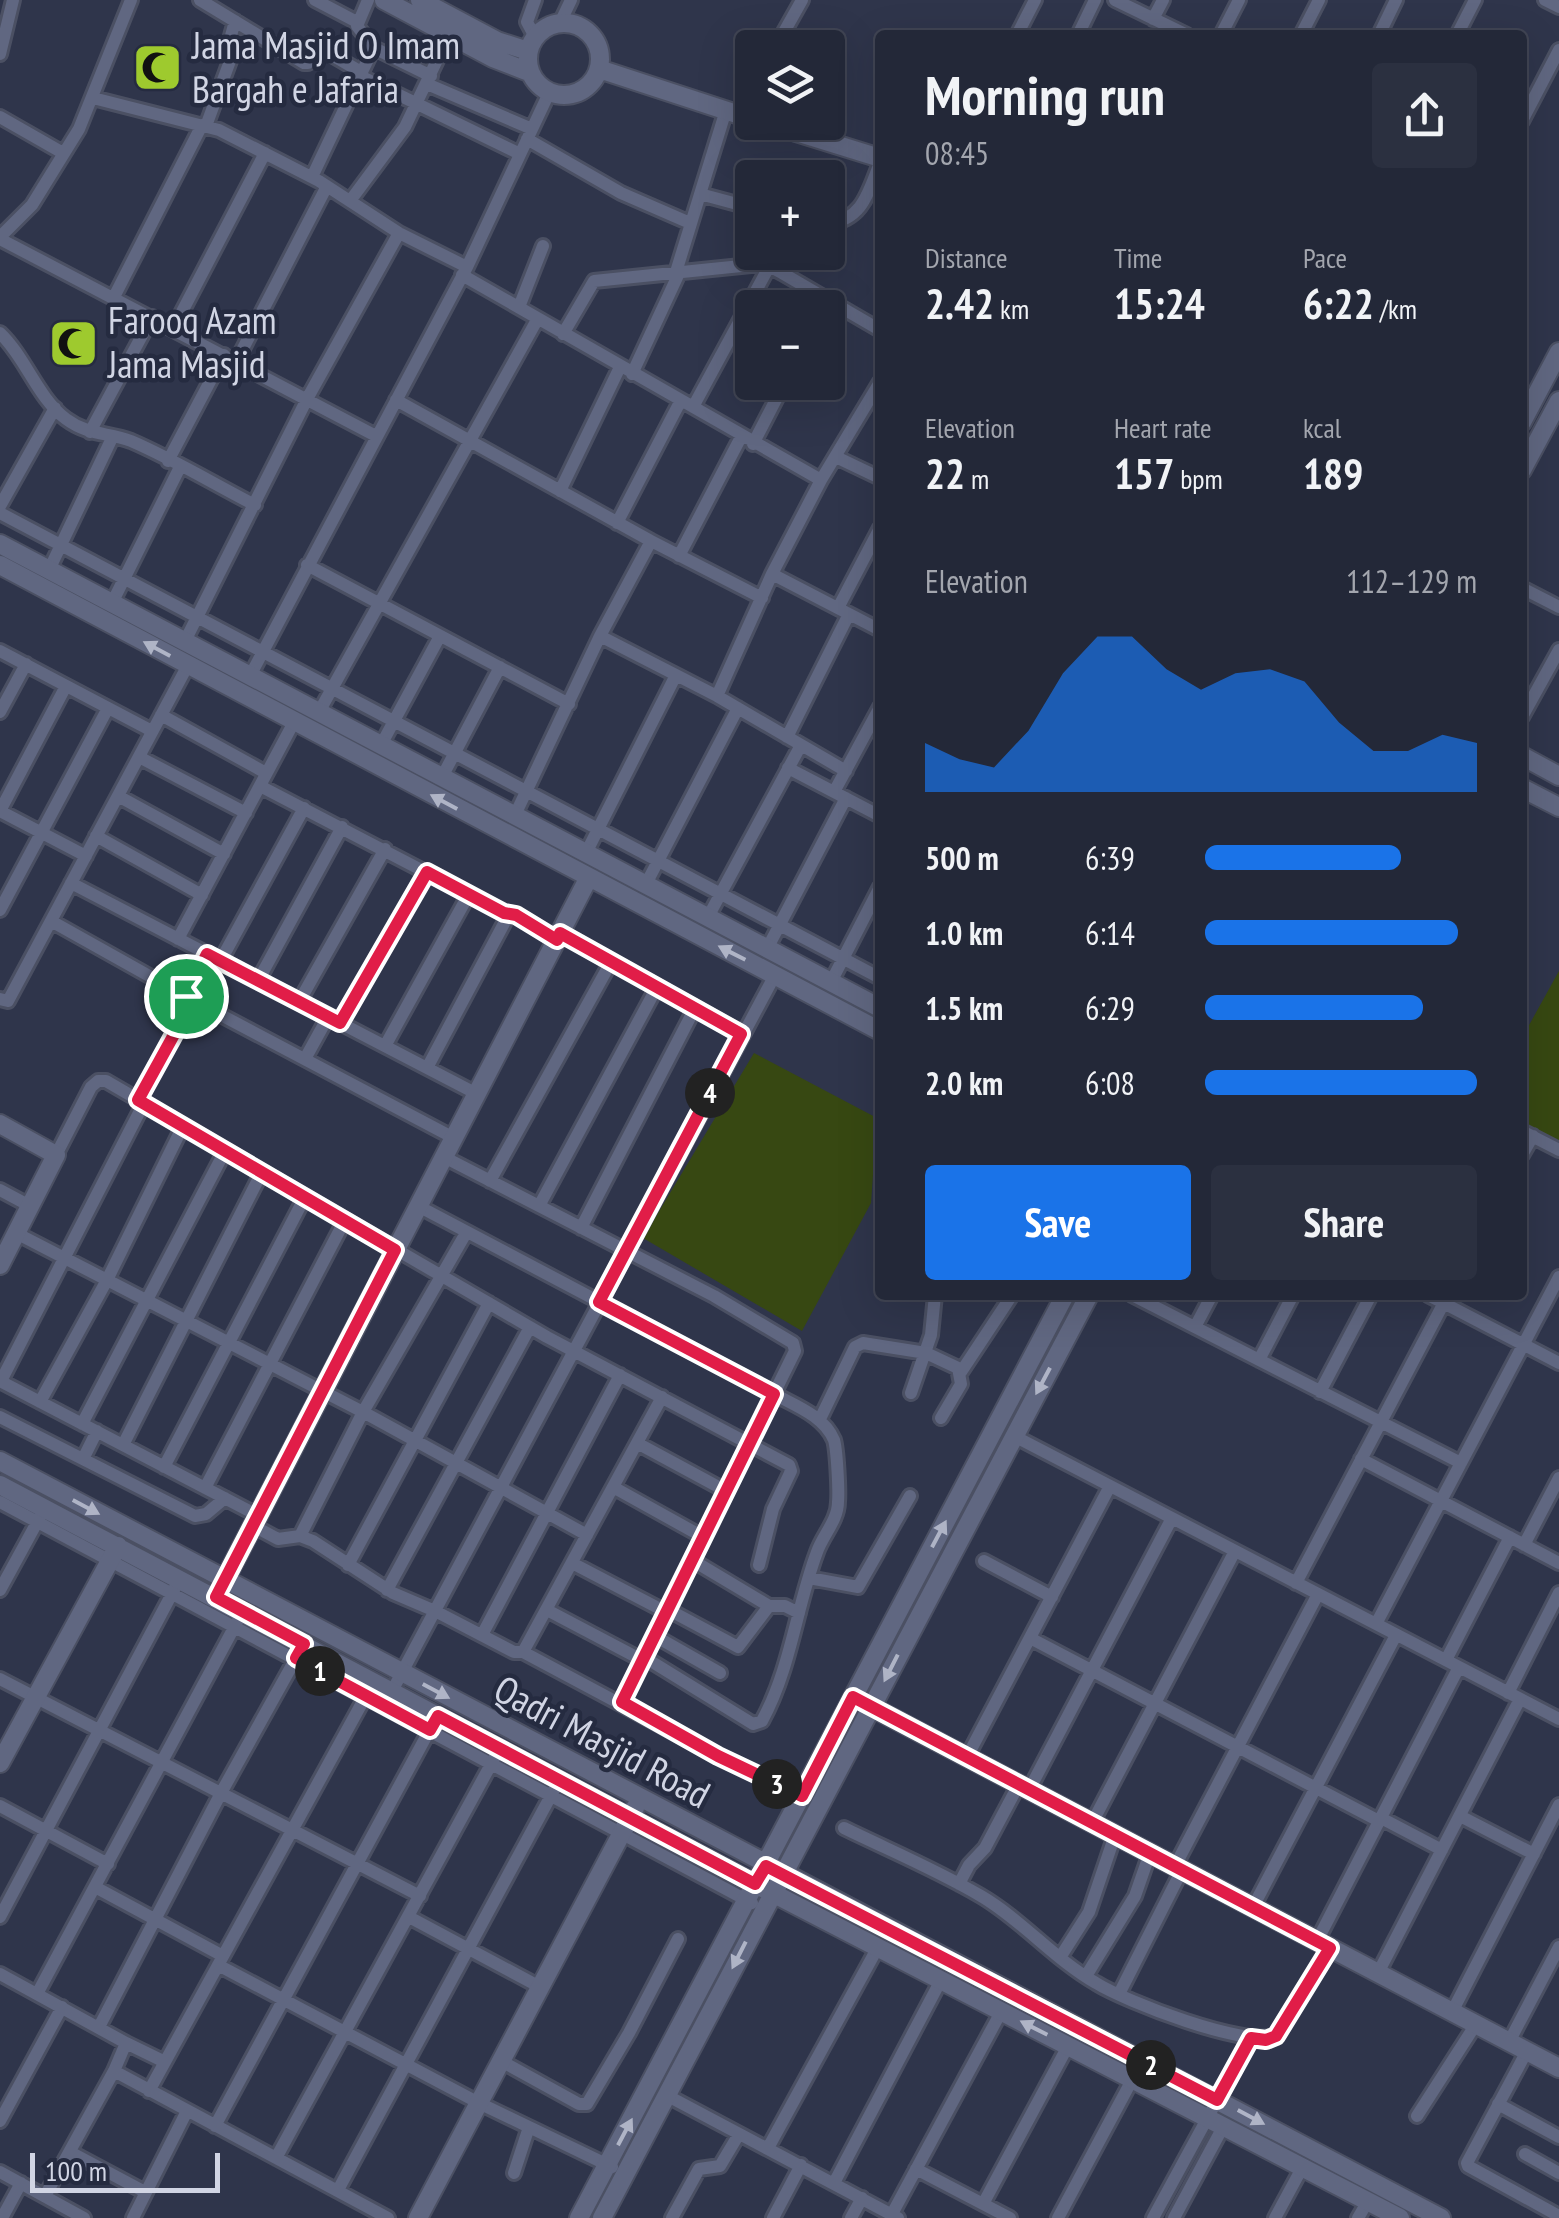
<!DOCTYPE html>
<meta charset="utf-8">
<style>
:root{--surface:#232838;--page:#2b3040;--text:#f1f3f6;--muted:#a3a6ae;--line:#404453;--accent:#1a73e8}
body{margin:0;font-family:"PT Sans Narrow",sans-serif;background:var(--page);color:var(--text);height:100vh;display:flex;flex-direction:column;font-size:38px;white-space:nowrap}
*{box-sizing:border-box;margin:0}
p{font-size:32px;color:var(--muted)}
.icon{flex:none;width:55px;height:55px;fill:none;stroke:currentColor;stroke-width:2;stroke-linecap:round;stroke-linejoin:round}
.map{position:relative;flex:1;overflow:hidden}
.details{position:absolute;left:875px;top:30px;width:652px;height:1270px;display:flex;flex-direction:column;background:var(--surface);border-radius:10px;box-shadow:0 10px 40px #0002,0 0 0 2px var(--line)}
.details>*{flex:none}
.tools{position:absolute;left:735px;top:30px;display:grid;gap:20px}
.tools a{display:grid;place-items:center;width:110px;height:110px;border-radius:10px;background:var(--surface);box-shadow:0 10px 40px #0002,0 0 0 2px var(--line);font-size:50px}
.scale{position:absolute;left:30px;bottom:25px;width:190px;box-sizing:border-box;padding-left:10px;border:5px solid #d1d5e4;border-top:0;font-size:28px;line-height:35px;white-space:nowrap;color:#d1d5e4;-webkit-text-stroke:8px #252b40;paint-order:stroke}
.pin{position:absolute;display:grid;place-items:center;width:85px;height:85px;color:#fff;margin:-42px;border:5px solid #fff;border-radius:50%;box-shadow:0 2px 10px #0007}
.km{position:absolute;width:50px;height:50px;margin:-25px;border-radius:50%;background:#222;color:#fff;font-size:28px;line-height:50px;text-align:center}
.round{display:grid;place-items:center;flex:none;width:105px;height:105px;border-radius:10px;background:var(--page)}
.overview{display:flex;align-items:center;justify-content:space-between;height:170px;padding:0 50px}
h1{font-size:55px;font-weight:600;line-height:75px}
.figures{display:grid;grid-template-columns:repeat(3,1fr);gap:15px;height:170px;padding:10px 50px}
.figures div{display:grid;align-content:center}
.figures b{font-size:42px;font-weight:600}
.figures small{font-size:28px;font-weight:400}
.figures p{font-size:28px}
.chart{height:280px;padding:20px 50px}
.chart p{display:flex;justify-content:space-between}
.chart svg{width:100%;height:180px;margin-top:10px;fill:var(--accent);opacity:.7}
.primary-button{display:flex;gap:20px;margin-top:auto;padding:20px 50px}
.primary-button a{flex:1;height:115px;border-radius:10px;background:var(--accent);color:#fff;font-size:40px;font-weight:600;line-height:115px;text-align:center}
.primary-button a+a{background:var(--page);color:var(--text)}
ul{padding:0 50px;list-style:none;font-size:32px}
li{display:grid;grid-template-columns:160px 120px 1fr;align-items:center;height:75px}
li i{height:25px;border-radius:12px;background:var(--accent)}
.map>svg:first-child{display:block}
.green{fill:#374812}
.lines{fill:none;stroke-linecap:round;stroke-linejoin:round}
.street-casing{stroke:#4b5063;stroke-width:18}
.secondary-casing{stroke:#4b5063;stroke-width:22}
.street{stroke:#606781;stroke-width:12}
.secondary{stroke:#606781;stroke-width:18}
.oneway{fill:#afb4c6}
.route-casing{stroke:#fff;stroke-width:20}
.route{stroke:#e11d48;stroke-width:12}
.labels{text-anchor:middle;stroke-width:9;stroke-linejoin:round;paint-order:stroke}
.poi-label{font-size:38px;fill:#d1d5e4;stroke:#252b40;text-anchor:start}
.street-label{font-size:38px;fill:#d1d5e4;stroke:#252b40}
</style>
<div class="map">
<svg width="1559" height="2218" viewBox="0 0 1559 2218">
<rect width="100%" height="100%" fill="#2f354b"/>
<path class="green" d="M 1559,971 L 1559,1143 L 1523,1124 L 1523,1036 Z
M 754,1053 L 877,1118 L 871,1203 L 802,1331 L 643,1238 Z"/>
<g class="lines">
<defs>
<path id="street" d="M 200,0 L 304,63 L 308,63 L 320,48 L 361,72
M 315,0 L 357,22
M 1115,0 L 1187,35
M 1545,0 L 1559,7
M 1153,19 L 1163,0
M 560,23 L 571,0
M 1017,35 L 1035,0
M 1078,35 L 1095,0
M 1221,35 L 1239,0
M 1301,35 L 1319,0
M 1379,35 L 1396,0
M 1457,35 L 1475,0
M 535,37 L 527,22 L 535,0
M 370,46 L 431,76
M 775,48 L 802,0
M 0,54 L 13,0
M 360,76 L 520,154
M 427,84 L 532,129
M 93,98 L 219,130 L 319,181 L 399,233 L 467,267
M 738,114 L 752,88
M 0,117 L 63,153
M 1522,121 L 1559,50
M 206,126 L 230,61 L 229,43 L 235,21
M 527,139 L 621,193 L 690,223
M 312,177 L 371,53 L 368,40 L 357,26 L 368,0
M 700,194 L 752,208
M 350,201 L 405,127 L 449,35
M 828,224 C 863,219 868,193 880,163
M 0,237 L 32,205 L 79,129 L 131,0
M 0,239 L 376,436
M 676,272 L 726,110
M 462,275 L 821,480
M 114,297 L 202,125
M 519,307 L 543,246
M 173,329 L 265,153
M 0,333 C 26,358 37,397 66,419 C 89,436 108,432 131,441 C 173,459 214,484 255,505
M 563,334 L 594,281 L 751,265 L 767,265 L 782,273 L 880,330
M 236,362 L 327,186
M 632,374 L 680,271
M 396,400 L 651,541 L 762,598
M 693,407 L 777,252
M 90,432 L 152,317
M 753,444 L 785,382
M 836,457 L 880,478
M 168,461 L 224,355
M 560,491 L 620,367
M 0,506 L 55,408
M 0,513 L 880,978
M 617,523 L 680,402
M 679,556 L 741,437
M 307,565 L 569,704
M 49,570 L 113,436
M 772,574 L 880,630
M 1522,588 L 1559,607
M 112,603 L 180,467
M 838,608 L 880,528
M 600,636 L 717,696 L 846,771
M 185,641 L 307,399 L 399,233
M 0,651 L 152,731
M 250,676 L 467,267 L 549,93
M 717,696 L 772,574 L 821,480 L 880,382
M 0,712 L 26,664
M 319,712 L 537,320
M 161,715 L 266,773
M 1522,717 L 1559,650
M 787,737 L 849,614
M 381,745 L 440,636
M 139,757 L 246,813
M 788,768 L 880,816
M 442,777 L 500,667
M 260,786 L 504,913 L 516,915 L 557,940
M 834,792 L 880,707
M 118,796 L 224,854
M 0,811 L 66,686
M 0,811 L 86,856
M 515,815 L 600,636 L 651,541
M 96,836 L 202,895
M 586,853 L 676,675
M 71,883 L 477,1094
M 646,884 L 738,708
M 0,910 L 108,708
M 708,917 L 801,745
M 51,921 L 185,996 L 452,1137
M 560,933 L 741,1033
M 178,939 L 294,722
M 767,949 L 846,798
M 221,960 L 304,808
M 258,981 L 342,827
M 831,982 L 880,887
M 185,996 L 207,954
M 0,999 L 8,1001 L 188,665
M 299,1002 L 385,849
M 340,1023 L 427,872
M 385,1046 L 469,894
M 306,1057 L 328,1017
M 427,1068 L 509,914
M 138,1100 L 193,1000
M 1522,1131 L 1559,1150
M 56,1155 L 91,1087 L 98,1081 L 106,1081 L 547,1337 L 789,1465 L 791,1471 L 773,1509 L 759,1565
M 1522,1155 L 1533,1136
M 444,1157 L 714,1296 L 793,1343 L 795,1351 L 622,1702
M 490,1181 L 611,962
M 0,1190 L 30,1206
M 418,1206 L 774,1394 C 796,1406 824,1416 834,1440 C 837,1450 839,1491 838,1502 C 838,1520 823,1535 817,1552 C 796,1608 791,1668 762,1721 L 753,1724 L 644,1657
M 539,1206 L 657,987
M 581,1228 L 695,1008
M 16,1233 L 363,1412 L 587,1535
M 1132,1295 L 1461,1463
M 1428,1295 L 1559,1363
M 1195,1327 L 1212,1295
M 1259,1360 L 1293,1295
M 961,1372 L 1012,1295
M 0,1381 L 257,1515
M 1,1381 L 144,1103
M 1320,1392 L 1371,1295
M 911,1393 L 931,1335 L 935,1295
M 40,1402 L 107,1280 L 183,1126
M 0,1417 L 195,1516 L 206,1514 L 225,1498
M 820,1419 L 855,1347 L 863,1343 L 926,1353 L 958,1368 L 961,1384 L 941,1418
M 82,1424 L 225,1151
M 1014,1436 L 1559,1719
M 637,1443 L 726,1491
M 123,1445 L 262,1172
M 83,1459 L 97,1431
M 1361,1459 L 1559,1563
M 164,1467 L 305,1197
M 613,1487 L 703,1537
M 205,1488 L 345,1220
M 0,1502 L 752,1903
M 252,1525 L 278,1539 L 300,1536 L 313,1541 L 393,1593 L 435,1611 L 514,1652 L 523,1652 L 662,1397
M 300,1536 L 363,1412 L 466,1233
M 1524,1545 L 1559,1478
M 692,1560 L 769,1606 L 785,1606 L 799,1613
M 984,1561 L 1052,1597
M 572,1563 L 666,1612
M 348,1565 L 489,1303
M 809,1578 L 858,1587 L 910,1496
M 1296,1583 L 1448,1295
M 0,1590 L 41,1515
M 387,1590 L 530,1327
M 667,1609 L 738,1647 L 769,1606
M 547,1610 L 642,1660
M 1376,1624 L 1559,1277
M 482,1635 L 620,1375
M 655,1636 L 720,1673
M 1030,1638 L 1379,1821
M 523,1652 L 718,1756 L 802,1796
M 1446,1660 L 1510,1537
M 0,1679 L 420,1896
M 392,1691 L 775,975
M 1508,1693 L 1559,1593
M 967,1757 L 1110,1486
M 1029,1790 L 1172,1518
M 0,1806 L 108,1864
M 1460,1816 L 1534,1854
M 1381,1818 L 1442,1850
M 1092,1823 L 1235,1551
M 844,1828 C 889,1850 937,1870 981,1896 C 1022,1920 1054,1959 1096,1983 C 1125,2001 1247,2049 1276,2035 L 1330,1948
M 1175,1866 L 1318,1594
M 959,1884 L 969,1865 L 985,1848 L 1019,1784
M 95,1887 L 223,1956
M 1253,1907 L 1396,1635
M 0,1917 L 175,1588
M 409,1917 L 540,1987
M 1317,1941 L 1459,1667
M 1061,1956 L 1089,1912 L 1115,1835
M 218,1965 L 479,2103 L 612,2167
M 1378,1973 L 1520,1699
M 0,1974 L 126,2043 L 114,2071 L 45,2196
M 1086,1976 L 1135,1896 L 1150,1853
M 37,1994 L 237,1622
M 1119,1994 L 1182,1870
M 1452,2012 L 1559,1805
M 99,2027 L 221,1793 L 300,1651
M 1509,2042 L 1559,1947
M 126,2043 L 165,2062
M 1527,2051 L 1467,2163 L 1468,2166 L 1559,2216
M 501,2061 L 579,2104 L 587,2104 L 629,2033 L 678,1939
M 114,2071 L 388,2218
M 149,2091 L 368,1692
M 666,2095 L 898,2218
M 1498,2104 L 1559,2137
M 1417,2116 L 1476,2024
M 0,2121 L 62,2007
M 215,2126 L 434,1722
M 768,2148 L 878,1947
M 70,2152 L 145,2192
M 1525,2154 L 1559,2173
M 276,2158 L 495,1757
M 916,2169 L 1010,2218
M 0,2172 L 84,2218
M 514,2173 L 529,2127
M 834,2183 L 941,1980
M 338,2190 L 554,1790
M 983,2204 L 1068,2046
M 892,2214 L 1001,2012
M 2,2218 L 21,2183
M 133,2218 L 187,2111
M 672,2218 L 699,2169 L 720,2166 L 739,2134
M 773,2218 L 801,2165
M 851,2218 L 862,2198
M 1058,2218 L 1132,2080
M 1153,2218 L 1251,2038
M 1174,2218 L 1223,2127
M 1275,2218 L 1302,2168
M 1358,2218 L 1368,2201"/>
<path id="secondary" d="M 384,0 L 493,58 L 529,72
M 420,0 L 497,41 L 528,51
M528 59a36 36 0 1 1 72 0a36 36 0 1 1-72 0Z
M 599,69 L 752,119
M 764,122 L 880,158
M 1522,422 L 1559,352
M 1522,470 L 1559,401
M 0,544 L 880,1008
M 0,565 L 880,1031
M 1522,756 L 1559,776
M 1522,788 L 1559,807
M 0,1124 L 56,1155 L 0,1265
M 0,1461 L 1441,2218
M 0,1485 L 755,1884 L 1400,2218
M 220,1589 L 588,879
M 862,1702 L 1559,2068
M 0,1763 L 118,1546
M 418,2218 L 635,1808
M 579,2218 L 1065,1295
M 602,2218 L 1089,1295"/>
</defs>
<use href="#street" class="street-casing"/>
<use href="#secondary" class="secondary-casing"/>
<use href="#street" class="street"/>
<use href="#secondary" class="secondary"/>
</g>
<defs><path id="oneway-solid" d="M-6-.8H1V-3.2L6.5 0L1 3.2V.8H-6Z" transform="scale(2.5)"/></defs>
<g class="oneway">
<use href="#oneway-solid" transform="translate(157 649) rotate(-152)"/>
<use href="#oneway-solid" transform="translate(444 802) rotate(-152)"/>
<use href="#oneway-solid" transform="translate(732 953) rotate(-153)"/>
<use href="#oneway-solid" transform="translate(1043 1381) rotate(118)"/>
<use href="#oneway-solid" transform="translate(86 1507) rotate(28)"/>
<use href="#oneway-solid" transform="translate(939 1534) rotate(-62)"/>
<use href="#oneway-solid" transform="translate(891 1668) rotate(117)"/>
<use href="#oneway-solid" transform="translate(436 1691) rotate(28)"/>
<use href="#oneway-solid" transform="translate(739 1955) rotate(117)"/>
<use href="#oneway-solid" transform="translate(1034 2028) rotate(-153)"/>
<use href="#oneway-solid" transform="translate(1251 2117) rotate(28)"/>
<use href="#oneway-solid" transform="translate(625 2132) rotate(-62)"/>
</g>
<g class="lines">
<defs>
<path id="route" d="M 427,872 L 504,913 L 516,915 L 557,940 L 560,933 L 741,1034 L 599,1302 L 774,1394 L 622,1702 L 718,1756 L 802,1796 L 853,1697 L 1330,1948 L 1276,2036 L 1266,2040 L 1251,2038 L 1217,2100 L 766,1866 L 755,1884 L 438,1716 L 430,1730 L 296,1658 L 304,1644 L 216,1597 L 395,1250 L 138,1100 L 193,1000 L 186,996 L 207,954 L 340,1023 Z"/>
</defs>
<use href="#route" class="route-casing"/>
<use href="#route" class="route"/>
</g>
<defs>
<symbol id="mosque-square" viewBox="-11 -11 22 22"><rect x="-9" y="-9" width="18" height="18" rx="4" fill="#9eca2e" stroke="#252b40"/><path d="M3.5-4.9A6 6 0 1 0 3.5 4.9A5 5 0 1 1 3.5-4.9Z" fill="#111"/></symbol>
</defs>
<g fill-rule="evenodd">
<use href="#mosque-square" x="130" y="40" width="55" height="55"/>
<use href="#mosque-square" x="46" y="316" width="55" height="55"/>
</g>
<g class="labels">
<g class="poi-label">
<text x="192" y="59">Jama Masjid O Imam<tspan x="192" dy="44">Bargah e Jafaria</tspan></text>
<text x="108" y="334">Farooq Azam<tspan x="108" dy="44">Jama Masjid</tspan></text>
</g>
<g class="street-label">
<text transform="translate(602 1742) rotate(28)" y="13">Qadri Masjid Road</text>
</g>
</g>
</svg>
<div class="tools">
<a><svg class="icon" aria-label="layers" viewBox="0 0 24 24"><path d="M12 4l9 5-9 5-9-5zM3 14l9 5 9-5"/></svg></a>
<a>+</a>
<a>−</a>
</div>
<div class="scale">100 m</div>
<div class="pin" style="left:186px;top:996px;background:#1e9e55"><svg class="icon" aria-label="arrive" viewBox="0 0 24 24"><path d="M6 21V4h12l-3 4 3 4H6"/></svg></div>
<b class="km" style="left:320px;top:1671px">1</b>
<b class="km" style="left:1151px;top:2065px">2</b>
<b class="km" style="left:777px;top:1784px">3</b>
<b class="km" style="left:710px;top:1093px">4</b>
<section class="details">
<div class="overview"><div><h1>Morning run</h1><p>08:45</p></div><a class="round"><svg class="icon" aria-label="share" viewBox="0 0 24 24"><path d="M12 15V3M7 8l5-5 5 5M5 13v7h14v-7"/></svg></a></div>
<div class="figures">
<div><p>Distance</p><b>2.42<small> km</small></b></div>
<div><p>Time</p><b>15:24</b></div>
<div><p>Pace</p><b>6:22<small> /km</small></b></div>
</div>
<div class="figures">
<div><p>Elevation</p><b>22<small> m</small></b></div>
<div><p>Heart rate</p><b>157<small> bpm</small></b></div>
<div><p>kcal</p><b>189</b></div>
</div>
<div class="chart"><p><span>Elevation</span>112–129 m</p>
<svg viewBox="0 0 160 44" preserveAspectRatio="none"><path d="M0 44V32L10 36L20 38L30 29L40 15L50 6L60 6L70 14L80 19L90 15L100 14L110 17L120 27L130 34L140 34L150 30L160 32V44z"/></svg>
</div>
<ul>
<li><b>500 m</b>6:39<i style="width:72%"></i></li>
<li><b>1.0 km</b>6:14<i style="width:93%"></i></li>
<li><b>1.5 km</b>6:29<i style="width:80%"></i></li>
<li><b>2.0 km</b>6:08<i style="width:100%"></i></li>
</ul>
<div class="primary-button"><a>Save</a><a>Share</a></div>
</section>
</div>
